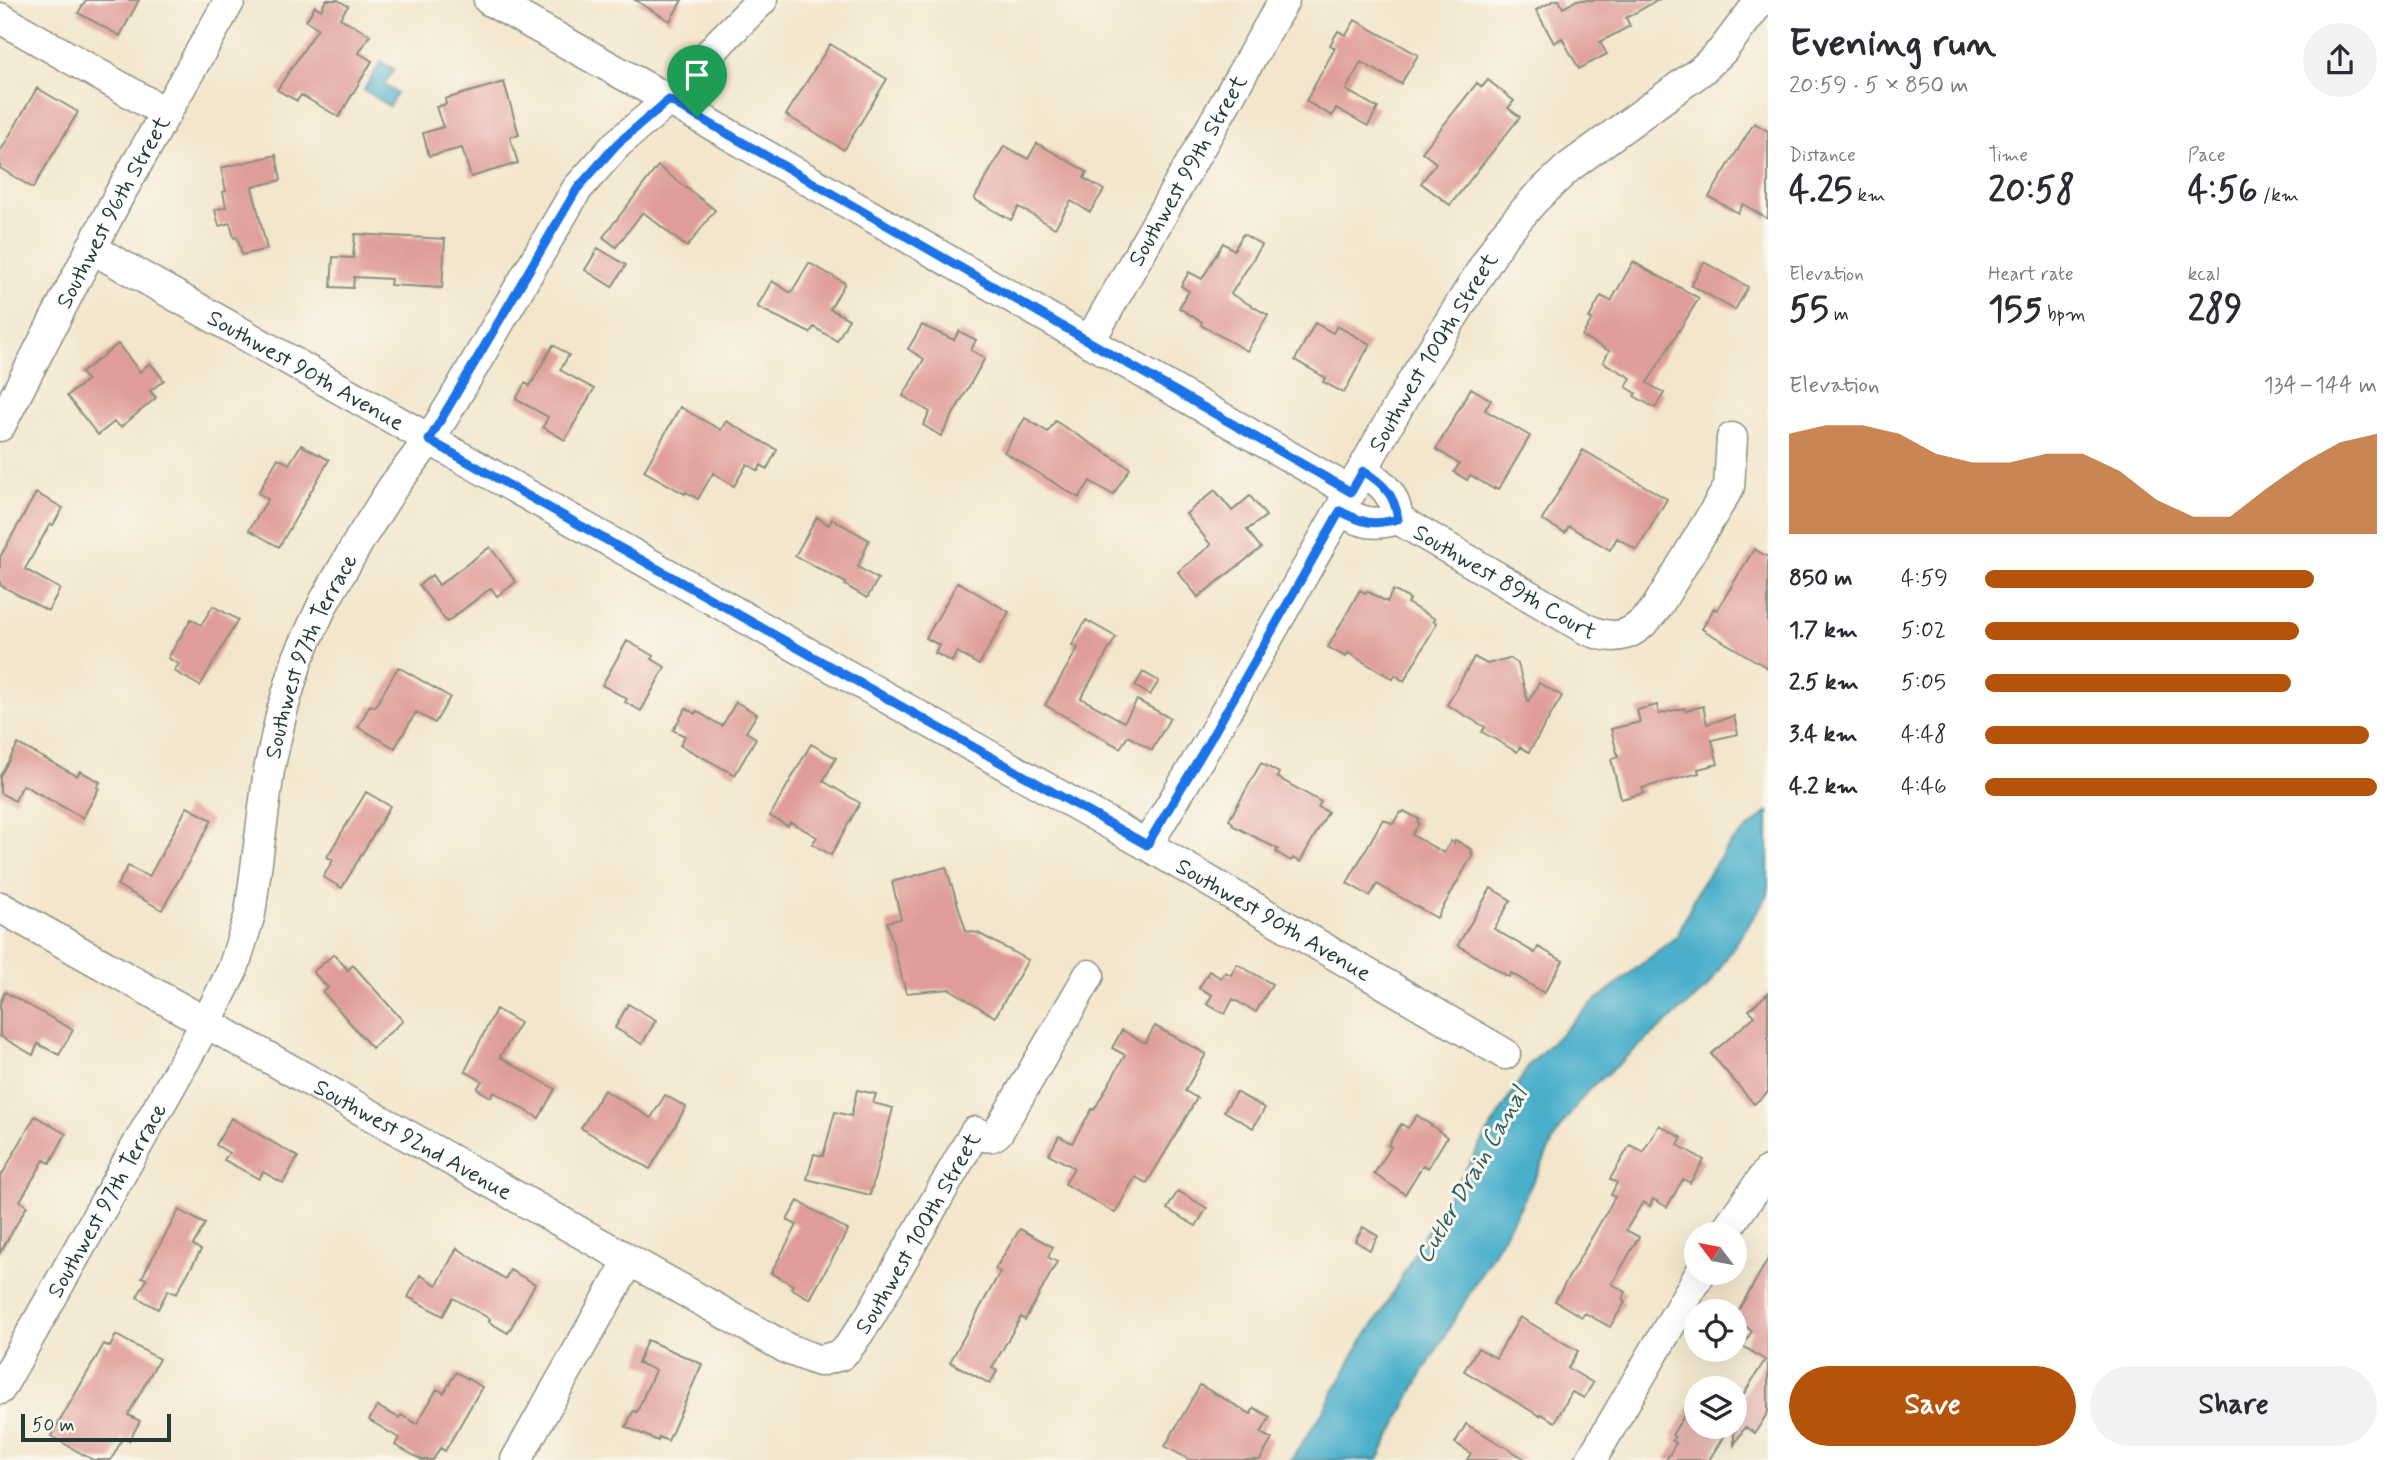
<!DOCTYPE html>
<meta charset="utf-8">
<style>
:root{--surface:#fff;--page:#f2f2f3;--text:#2b2b33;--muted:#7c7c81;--accent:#b45309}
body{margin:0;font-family:Mynerve,sans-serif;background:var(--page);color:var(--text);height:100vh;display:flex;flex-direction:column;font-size:26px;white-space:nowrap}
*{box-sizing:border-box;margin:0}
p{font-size:23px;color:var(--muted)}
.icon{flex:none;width:38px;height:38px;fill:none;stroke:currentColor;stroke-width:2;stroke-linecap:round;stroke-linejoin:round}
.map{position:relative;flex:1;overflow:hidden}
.side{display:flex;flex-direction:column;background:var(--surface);width:630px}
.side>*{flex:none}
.needle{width:46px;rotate:302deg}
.fabs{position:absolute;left:1684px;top:1222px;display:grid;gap:14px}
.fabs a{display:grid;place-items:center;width:63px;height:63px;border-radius:50%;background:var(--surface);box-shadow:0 7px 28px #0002;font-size:35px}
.scale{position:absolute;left:21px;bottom:18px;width:150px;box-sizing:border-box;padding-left:7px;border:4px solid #1f3d34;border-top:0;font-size:19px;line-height:24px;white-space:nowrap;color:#1f3d34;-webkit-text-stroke:5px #fbf7ec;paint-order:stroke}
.pin{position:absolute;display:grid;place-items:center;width:60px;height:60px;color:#fff;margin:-72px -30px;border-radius:50% 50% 50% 0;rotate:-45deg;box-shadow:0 0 7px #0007}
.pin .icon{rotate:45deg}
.round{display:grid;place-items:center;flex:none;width:74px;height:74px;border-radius:37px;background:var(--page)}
.overview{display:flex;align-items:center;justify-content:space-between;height:119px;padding:0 21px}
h1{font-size:38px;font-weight:700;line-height:52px}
.figures{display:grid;grid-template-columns:repeat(3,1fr);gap:10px;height:119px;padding:7px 21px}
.figures div{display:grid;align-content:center}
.figures b{font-size:35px;font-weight:700}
.figures small{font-size:19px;font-weight:400}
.figures p{font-size:19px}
.chart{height:196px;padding:14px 21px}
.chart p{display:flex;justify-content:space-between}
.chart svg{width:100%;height:126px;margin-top:7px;fill:var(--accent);opacity:.7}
.primary-button{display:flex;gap:14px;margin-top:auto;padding:14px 21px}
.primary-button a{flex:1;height:80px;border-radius:42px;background:var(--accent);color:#fff;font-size:28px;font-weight:700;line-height:80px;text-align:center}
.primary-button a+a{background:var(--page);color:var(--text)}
ul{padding:0 21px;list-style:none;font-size:23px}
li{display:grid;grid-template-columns:112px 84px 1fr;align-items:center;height:52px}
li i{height:18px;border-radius:9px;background:var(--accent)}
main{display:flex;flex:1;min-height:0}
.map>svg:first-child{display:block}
.water{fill:#4aafca;stroke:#34767f;stroke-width:2}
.building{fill:#df9d99}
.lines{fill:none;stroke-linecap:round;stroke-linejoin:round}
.minor-casing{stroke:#899280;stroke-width:33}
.minor{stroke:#fff;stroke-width:30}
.route-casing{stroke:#fff;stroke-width:14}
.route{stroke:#1a73e8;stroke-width:9}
.labels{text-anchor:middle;stroke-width:6;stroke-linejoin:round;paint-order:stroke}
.street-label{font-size:23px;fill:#1f3d34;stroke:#fbf7ec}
.water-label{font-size:24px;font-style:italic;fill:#2c5f61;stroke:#fbf7ec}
</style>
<main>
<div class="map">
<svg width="1768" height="1460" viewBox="0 0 1768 1460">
<rect width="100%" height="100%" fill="#fbf7ec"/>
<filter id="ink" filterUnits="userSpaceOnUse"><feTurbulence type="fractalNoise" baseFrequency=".0143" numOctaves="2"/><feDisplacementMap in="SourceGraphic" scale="14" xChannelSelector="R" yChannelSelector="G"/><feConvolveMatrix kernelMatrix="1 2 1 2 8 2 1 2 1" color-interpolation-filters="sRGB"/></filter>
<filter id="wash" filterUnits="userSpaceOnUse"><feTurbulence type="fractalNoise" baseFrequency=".00686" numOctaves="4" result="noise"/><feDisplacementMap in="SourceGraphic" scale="28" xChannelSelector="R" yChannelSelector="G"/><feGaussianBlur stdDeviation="1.57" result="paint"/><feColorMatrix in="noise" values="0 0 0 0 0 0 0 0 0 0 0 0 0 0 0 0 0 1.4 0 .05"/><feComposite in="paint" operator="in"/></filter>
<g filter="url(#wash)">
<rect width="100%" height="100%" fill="#f3e6cc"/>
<path class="water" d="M 381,62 L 394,69 L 384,85 L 397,93 L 389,106 L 364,90 Z
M 1768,812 L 1768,895 L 1706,989 L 1589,1089 L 1560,1128 L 1519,1209 L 1417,1383 L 1378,1460 L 1291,1460 L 1323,1411 L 1363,1339 L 1381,1314 L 1434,1218 L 1467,1167 L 1530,1064 L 1590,1005 L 1677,936 L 1700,886 L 1723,853 L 1732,842 Z"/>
<g id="blocks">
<path class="building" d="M 86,0 L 139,0 L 120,36 L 78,13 Z
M 326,0 L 338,0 L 348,6 L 340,18 L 370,35 L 359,53 L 372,61 L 339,117 L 301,95 L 297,101 L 277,90 L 318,28 L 306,21 L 315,6 L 321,10 Z
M 635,0 L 682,0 L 670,21 Z
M 1555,0 L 1559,0 L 1563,8 L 1577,0 L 1658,0 L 1626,18 L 1630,26 L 1600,42 L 1607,54 L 1579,69 L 1562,38 L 1554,43 L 1536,10 Z
M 1355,20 L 1418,55 L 1401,84 L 1361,62 L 1346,90 L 1378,108 L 1368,126 L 1336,108 L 1332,116 L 1306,101 L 1335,48 L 1330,45 L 1338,31 L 1346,35 Z
M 830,44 L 887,79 L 844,150 L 786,115 Z
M 1488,80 L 1514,101 L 1508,108 L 1520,117 L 1450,205 L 1421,183 L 1436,163 L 1422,152 L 1477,83 L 1482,87 Z
M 504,82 L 519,135 L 510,137 L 518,163 L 471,177 L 462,148 L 429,156 L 423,133 L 443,127 L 436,107 L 446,104 L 445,99 Z
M 37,88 L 78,112 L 33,188 L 0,168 L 0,152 Z
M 1754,123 L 1768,131 L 1768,219 L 1743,204 L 1738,213 L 1709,197 Z
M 1037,143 L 1087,172 L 1084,178 L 1104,190 L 1090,212 L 1071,201 L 1055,228 L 1019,207 L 1011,220 L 974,199 L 1004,146 L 1028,159 Z
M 276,155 L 281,180 L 252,187 L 267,249 L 242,255 L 237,237 L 234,238 L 230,223 L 219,226 L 215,210 L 226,207 L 223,192 L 226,191 L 221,168 Z
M 658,166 L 715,210 L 687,247 L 643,212 L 616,247 L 603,237 Z
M 355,234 L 445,239 L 442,288 L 390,285 L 391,279 L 354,277 L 353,288 L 331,287 L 333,257 L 353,258 Z
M 1243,234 L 1262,245 L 1231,294 L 1268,315 L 1247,351 L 1201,325 L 1202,322 L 1179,308 L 1189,291 L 1181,286 L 1189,272 L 1202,279 L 1223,243 L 1234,250 Z
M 598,248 L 626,265 L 612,287 L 585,270 Z
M 1633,262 L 1699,298 L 1647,383 L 1664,393 L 1655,408 L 1634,396 L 1636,393 L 1626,387 L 1631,378 L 1603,362 L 1609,351 L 1582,336 L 1592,319 L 1589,318 L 1601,296 L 1611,301 Z
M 1704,262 L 1748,287 L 1735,310 L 1691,285 Z
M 809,263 L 845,283 L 830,309 L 849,319 L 837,341 L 814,327 L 810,333 L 757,307 L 772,281 L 791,293 Z
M 1315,323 L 1333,333 L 1337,326 L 1370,344 L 1344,393 L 1323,382 L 1326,378 L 1295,360 Z
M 922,325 L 954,340 L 959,331 L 976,340 L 971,350 L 985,358 L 941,436 L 923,425 L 930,412 L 903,396 L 924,359 L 908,349 Z
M 118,344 L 140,372 L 150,363 L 164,380 L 150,391 L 156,398 L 121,427 L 114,422 L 98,435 L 67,396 L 87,380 L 81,373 Z
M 553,345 L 569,355 L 560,370 L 594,389 L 565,440 L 543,427 L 548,417 L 516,399 L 525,383 L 530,386 Z
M 1471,388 L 1491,400 L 1485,410 L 1530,436 L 1499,489 L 1495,487 L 1494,489 L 1470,475 L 1467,480 L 1454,472 L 1459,464 L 1436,449 Z
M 680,407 L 721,430 L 726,421 L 777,450 L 767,469 L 761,465 L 758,471 L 747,464 L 734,486 L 713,473 L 698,499 L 686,492 L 685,494 L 644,471 Z
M 1025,418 L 1048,432 L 1055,421 L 1130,468 L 1113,495 L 1090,481 L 1079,498 L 1004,452 Z
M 301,445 L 329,460 L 279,547 L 249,530 L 268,499 L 258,493 L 278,458 L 289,464 Z
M 1583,450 L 1667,499 L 1637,550 L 1617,538 L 1610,550 L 1569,526 L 1565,533 L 1542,520 Z
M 1215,490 L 1232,511 L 1250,496 L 1266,516 L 1247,530 L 1261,548 L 1198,597 L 1178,572 L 1211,545 L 1186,514 Z
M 36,493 L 63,508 L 53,525 L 50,524 L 25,569 L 60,589 L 48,611 L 0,585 L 0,557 Z
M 817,517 L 829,525 L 832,519 L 869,540 L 858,567 L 878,579 L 867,598 L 845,585 L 846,583 L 795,556 Z
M 490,547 L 516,582 L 497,596 L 491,588 L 447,622 L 419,585 L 432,575 L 439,585 Z
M 1754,549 L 1768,557 L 1768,668 L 1702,629 L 1714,608 L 1717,610 Z
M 958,582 L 1009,612 L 979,665 L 957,652 L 952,662 L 935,653 L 939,645 L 926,638 Z
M 1360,590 L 1365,593 L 1367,591 L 1387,602 L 1393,590 L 1410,599 L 1407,603 L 1435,619 L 1433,621 L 1437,623 L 1404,681 L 1395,675 L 1393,679 L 1348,653 L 1346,657 L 1328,647 Z
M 213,606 L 238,620 L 200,686 L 174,671 L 179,664 L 168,658 L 191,619 L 201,625 Z
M 1086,620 L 1116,637 L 1081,698 L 1124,722 L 1137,700 L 1170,718 L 1152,750 L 1128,736 L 1120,748 L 1045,705 L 1078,648 L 1072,645 Z
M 627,641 L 654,656 L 652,659 L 665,667 L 641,711 L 625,702 L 627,699 L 602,685 Z
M 1474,657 L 1487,664 L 1509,658 L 1518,664 L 1528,702 L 1539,683 L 1562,696 L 1529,752 L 1520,747 L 1517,752 L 1482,732 L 1485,727 L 1447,705 Z
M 398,667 L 450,697 L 435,723 L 416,712 L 395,748 L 358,727 L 370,705 L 375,707 Z
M 1143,672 L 1159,681 L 1150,695 L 1135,686 Z
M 736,702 L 757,714 L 746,732 L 756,738 L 735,775 L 680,745 L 685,736 L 673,730 L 686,708 L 695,714 L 696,711 L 722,726 Z
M 1657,705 L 1659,714 L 1684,708 L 1685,711 L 1703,706 L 1707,724 L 1734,716 L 1738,734 L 1712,740 L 1718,764 L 1698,769 L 1699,773 L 1642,788 L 1644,793 L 1621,799 L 1611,759 L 1618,757 L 1611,729 L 1640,722 L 1637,710 Z
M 18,744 L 77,776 L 80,771 L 100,782 L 97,787 L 99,788 L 83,818 L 23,785 L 15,801 L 0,793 L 0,776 Z
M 811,744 L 836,758 L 823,781 L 860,803 L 831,855 L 812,844 L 817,837 L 790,822 L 788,826 L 770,816 Z
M 1261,763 L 1279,773 L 1277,777 L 1321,802 L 1318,807 L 1328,812 L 1300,862 L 1293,858 L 1291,861 L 1276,852 L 1278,849 L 1232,825 L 1233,823 L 1229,820 Z
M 366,792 L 390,806 L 342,888 L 323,877 L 333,860 L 327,857 Z
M 187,807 L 212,820 L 162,910 L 117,885 L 128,866 L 149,877 Z
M 1404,811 L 1419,819 L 1417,822 L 1419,823 L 1412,835 L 1444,853 L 1451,841 L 1454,843 L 1455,840 L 1472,850 L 1471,853 L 1473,854 L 1437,918 L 1377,884 L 1370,896 L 1347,883 L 1383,819 L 1393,824 L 1400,812 L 1402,813 Z
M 946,867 L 966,931 L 978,933 L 1028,960 L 995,1017 L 950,989 L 906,993 L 887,922 L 901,919 L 892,882 Z
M 1491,888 L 1511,900 L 1494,929 L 1535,953 L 1538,947 L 1563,961 L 1544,993 L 1511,973 L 1509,977 L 1458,945 Z
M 334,954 L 348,970 L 353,965 L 403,1021 L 372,1048 L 323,992 L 328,988 L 313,972 Z
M 1237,964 L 1272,984 L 1256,1012 L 1233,999 L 1225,1014 L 1207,1004 L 1212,995 L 1199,988 L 1209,971 L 1221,978 L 1225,972 L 1231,975 Z
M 5,992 L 73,1030 L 59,1055 L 38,1044 L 33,1055 L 0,1036 L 0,1003 Z
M 1768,993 L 1768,1092 L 1754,1104 L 1711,1054 L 1755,1016 L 1749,1010 Z
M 628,1004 L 656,1020 L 642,1044 L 615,1028 Z
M 496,1009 L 520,1023 L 500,1057 L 555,1089 L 539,1118 L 494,1092 L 491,1097 L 477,1089 L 482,1081 L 465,1071 Z
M 1155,1026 L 1206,1054 L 1185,1091 L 1197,1098 L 1178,1131 L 1147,1183 L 1135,1177 L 1115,1213 L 1065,1184 L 1074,1168 L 1049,1154 L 1059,1136 L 1072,1143 L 1092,1109 L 1094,1110 L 1125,1055 L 1112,1048 L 1122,1030 L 1145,1043 Z
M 604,1090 L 651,1118 L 665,1095 L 686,1107 L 650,1169 L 581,1128 Z
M 857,1090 L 876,1094 L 873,1103 L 893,1108 L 870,1195 L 807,1179 L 814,1154 L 823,1156 L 835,1112 L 851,1116 Z
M 1236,1092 L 1265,1108 L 1253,1128 L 1224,1111 Z
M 1417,1115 L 1447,1137 L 1428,1168 L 1423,1165 L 1405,1194 L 1374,1174 L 1391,1147 L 1388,1145 L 1401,1124 L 1408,1128 Z
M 35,1116 L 66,1134 L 50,1163 L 44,1160 L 20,1201 L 27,1206 L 0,1253 L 0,1178 Z
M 231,1118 L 298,1157 L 283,1183 L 263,1172 L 259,1179 L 224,1160 L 229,1153 L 216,1145 Z
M 1659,1125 L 1682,1138 L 1678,1145 L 1704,1160 L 1690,1183 L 1683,1179 L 1667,1207 L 1653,1199 L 1650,1206 L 1643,1202 L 1626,1230 L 1639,1237 L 1612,1284 L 1626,1292 L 1622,1300 L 1625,1302 L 1610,1327 L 1585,1313 L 1582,1317 L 1555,1301 L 1615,1197 L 1611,1195 L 1617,1183 L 1610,1179 L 1630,1145 L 1643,1152 Z
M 1178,1191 L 1207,1208 L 1196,1226 L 1167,1209 Z
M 798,1201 L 848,1230 L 810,1299 L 791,1288 L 793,1285 L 771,1273 L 797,1225 L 787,1220 Z
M 179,1210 L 205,1224 L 193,1245 L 201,1250 L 176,1294 L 168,1290 L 158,1309 L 137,1297 L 147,1279 L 142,1277 Z
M 1363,1227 L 1378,1236 L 1370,1250 L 1355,1241 Z
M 1020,1229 L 1053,1247 L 1048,1257 L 1057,1262 L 1025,1320 L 1021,1317 L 992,1368 L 997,1371 L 990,1384 L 950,1362 L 1000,1272 L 995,1269 Z
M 457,1248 L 505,1279 L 510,1270 L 535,1284 L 508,1333 L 489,1322 L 490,1319 L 453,1298 L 443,1316 L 408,1297 L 420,1275 L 437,1285 Z
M 1768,1259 L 1768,1412 L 1755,1433 L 1745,1427 L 1734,1445 L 1734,1397 L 1740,1400 L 1765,1360 L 1743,1346 L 1752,1331 L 1734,1318 Z
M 1520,1317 L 1578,1351 L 1568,1368 L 1593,1383 L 1584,1398 L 1572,1392 L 1555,1422 L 1541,1414 L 1540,1416 L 1464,1371 L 1478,1348 L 1496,1358 Z
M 116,1335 L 159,1359 L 128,1415 L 140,1421 L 129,1441 L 123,1438 L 111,1460 L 93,1460 L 51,1436 L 104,1344 L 110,1347 Z
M 647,1340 L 702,1364 L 668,1441 L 659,1437 L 658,1441 L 626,1427 L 633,1411 L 637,1412 L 655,1370 L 638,1363 Z
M 456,1372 L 482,1387 L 445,1451 L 440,1448 L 433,1460 L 422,1460 L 395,1445 L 399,1438 L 369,1420 L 377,1406 L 399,1418 L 401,1415 L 417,1424 L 437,1389 L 444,1393 Z
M 1200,1385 L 1251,1414 L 1254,1408 L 1270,1417 L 1261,1433 L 1272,1439 L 1260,1460 L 1190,1460 L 1165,1446 Z
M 1696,1396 L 1696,1426 L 1730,1426 L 1709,1460 L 1666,1460 L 1676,1443 L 1672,1440 L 1675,1437 L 1672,1435 Z
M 1466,1424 L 1527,1460 L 1467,1460 L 1471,1453 L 1455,1443 Z"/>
</g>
</g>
<g filter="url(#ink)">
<use href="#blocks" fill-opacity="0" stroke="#899280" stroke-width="2"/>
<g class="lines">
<defs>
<g id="minor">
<path d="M 489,0 L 669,100 L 1351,492"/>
<path d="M 0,18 L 166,113"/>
<path id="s1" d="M 91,248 L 1147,845 L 1505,1054"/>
<path id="s2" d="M 1089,342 L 1284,0"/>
<path id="s3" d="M 0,426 L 118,197 L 230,0"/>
<path d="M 1363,471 C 1383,483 1395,495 1398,519"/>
<path d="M 1340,511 C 1363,523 1373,526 1398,519"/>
<path id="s4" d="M 1398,519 L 1586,629 C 1619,644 1636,634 1657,607 L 1729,487 L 1732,438"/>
<path id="s5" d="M 1147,845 L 1207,745 L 1411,384 L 1503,236 L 1535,199 L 1569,167 L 1702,70 L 1722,51 L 1761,0"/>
<path id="s6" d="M 0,907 L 788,1349 L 819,1361 L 841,1355 L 848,1348 L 869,1318 L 975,1132 C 984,1136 991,1140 998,1132 L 1089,975"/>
<path d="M 1723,1234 L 1768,1171"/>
<path id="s7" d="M 0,1389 L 207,1021 L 233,969 L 250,914 L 269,770 L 282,711 L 298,658 L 324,602 L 360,539 L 393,487 L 429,440 L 449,408 L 577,189 L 617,144 L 669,100 L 721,41 L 762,0"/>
<path d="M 516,1460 L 629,1261"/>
<path d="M 1591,1460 L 1701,1272"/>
</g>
</defs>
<use href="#minor" class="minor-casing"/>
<use href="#minor" class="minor"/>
</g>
</g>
<g class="lines" filter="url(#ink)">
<defs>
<path id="route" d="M 669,100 L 1351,492 L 1363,471 C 1383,483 1395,495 1398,519 C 1373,526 1363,523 1340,511 L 1207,745 L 1147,845 L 429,440 L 577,189 L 617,144 Z"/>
</defs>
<use href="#route" class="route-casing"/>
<use href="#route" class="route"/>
</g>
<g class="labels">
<g class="street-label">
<text dy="8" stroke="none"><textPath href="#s2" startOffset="198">Southwest 99th Street</textPath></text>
<text dy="8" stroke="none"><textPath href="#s3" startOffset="242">Southwest 96th Street</textPath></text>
<text dy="8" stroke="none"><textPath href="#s5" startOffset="570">Southwest 100th Street</textPath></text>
<text dy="8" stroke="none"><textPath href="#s1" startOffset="247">Southwest 90th Avenue</textPath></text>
<text dy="8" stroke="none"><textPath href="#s4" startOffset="124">Southwest 89th Court</textPath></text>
<text dy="8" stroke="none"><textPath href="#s7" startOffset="805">Southwest 97th Terrace</textPath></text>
<text dy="8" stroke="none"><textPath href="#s1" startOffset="1360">Southwest 90th Avenue</textPath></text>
<text dy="8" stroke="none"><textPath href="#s6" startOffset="474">Southwest 92nd Avenue</textPath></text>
<text dy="8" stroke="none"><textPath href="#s7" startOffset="217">Southwest 97th Terrace</textPath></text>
<text dy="8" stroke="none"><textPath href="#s6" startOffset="1104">Southwest 100th Street</textPath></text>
</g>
<g class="water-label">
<text transform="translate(1471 1175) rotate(-60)" y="8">Cutler Drain Canal</text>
</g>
</g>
</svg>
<div class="fabs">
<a><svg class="needle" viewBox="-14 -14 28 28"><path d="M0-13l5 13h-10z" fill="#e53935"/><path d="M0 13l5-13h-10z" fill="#7c7c81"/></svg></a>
<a><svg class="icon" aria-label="locate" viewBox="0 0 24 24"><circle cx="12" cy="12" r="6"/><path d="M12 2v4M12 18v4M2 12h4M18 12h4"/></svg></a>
<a><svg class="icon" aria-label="layers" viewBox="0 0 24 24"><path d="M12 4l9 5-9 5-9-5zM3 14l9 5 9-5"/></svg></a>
</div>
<div class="scale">50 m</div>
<div class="pin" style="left:697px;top:117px;background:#1e9e55"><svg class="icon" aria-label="arrive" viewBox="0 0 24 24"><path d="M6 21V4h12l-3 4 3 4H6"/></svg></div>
</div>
<section class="side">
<div class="overview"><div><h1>Evening run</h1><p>20:59 · 5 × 850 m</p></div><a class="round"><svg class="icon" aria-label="share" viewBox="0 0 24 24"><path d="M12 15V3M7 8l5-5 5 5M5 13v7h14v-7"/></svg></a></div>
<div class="figures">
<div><p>Distance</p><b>4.25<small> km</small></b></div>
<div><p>Time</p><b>20:58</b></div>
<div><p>Pace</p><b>4:56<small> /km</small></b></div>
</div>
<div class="figures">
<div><p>Elevation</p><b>55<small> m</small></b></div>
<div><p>Heart rate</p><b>155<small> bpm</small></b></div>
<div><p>kcal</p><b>289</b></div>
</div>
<div class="chart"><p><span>Elevation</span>134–144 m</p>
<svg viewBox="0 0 160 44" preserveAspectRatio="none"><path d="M0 44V9L10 6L20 6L30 9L40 16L50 19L60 19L70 16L80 16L90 22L100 32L110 38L120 38L130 28L140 19L150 12L160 9V44z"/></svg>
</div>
<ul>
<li><b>850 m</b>4:59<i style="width:84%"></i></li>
<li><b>1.7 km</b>5:02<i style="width:80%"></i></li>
<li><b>2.5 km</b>5:05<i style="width:78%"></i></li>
<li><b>3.4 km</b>4:48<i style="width:98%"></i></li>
<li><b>4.2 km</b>4:46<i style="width:100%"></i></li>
</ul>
<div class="primary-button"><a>Save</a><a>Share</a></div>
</section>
</main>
